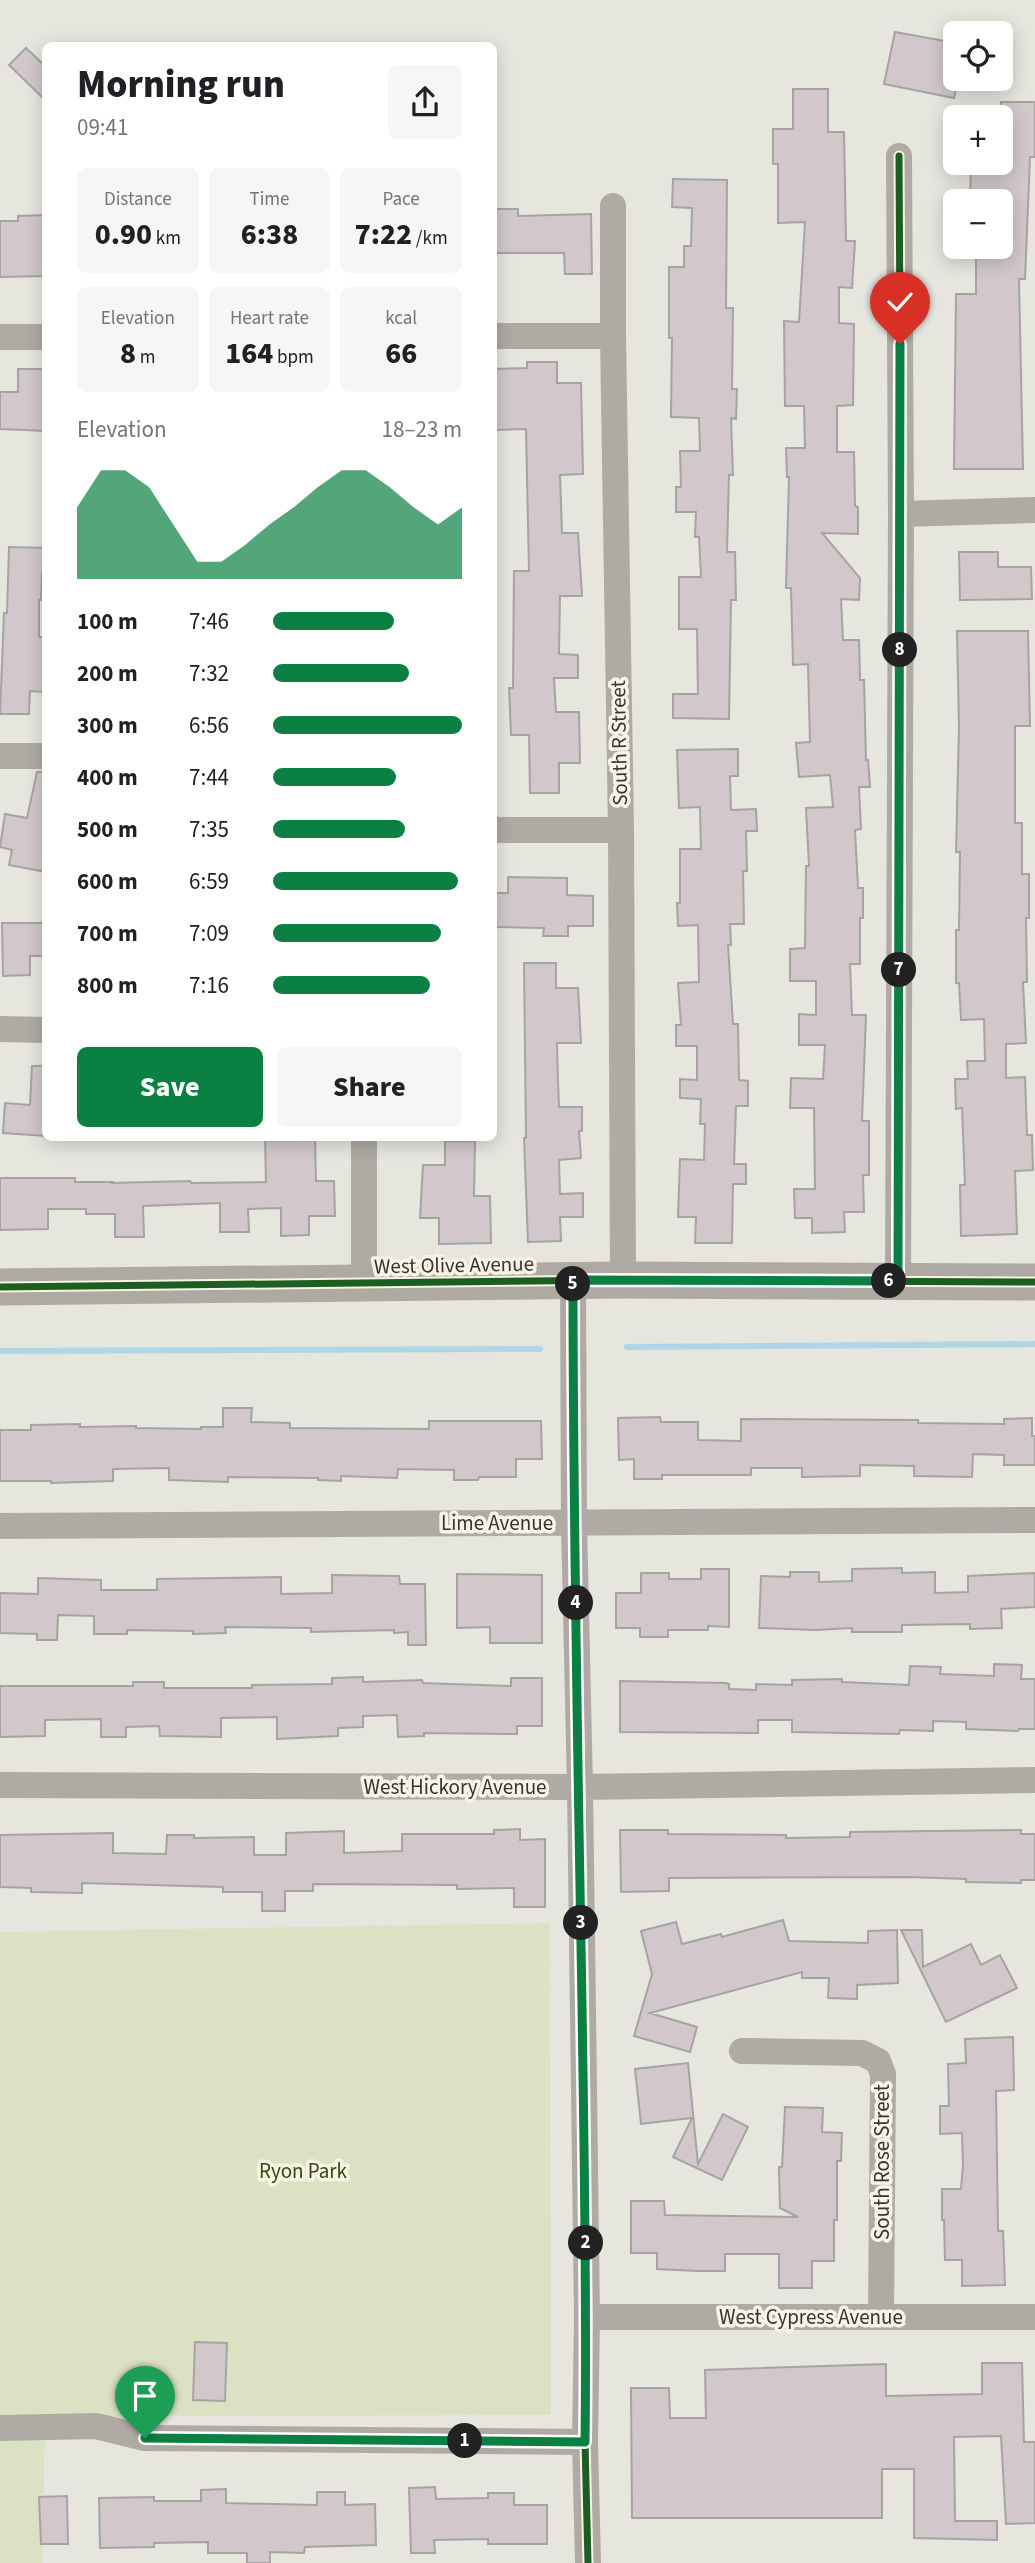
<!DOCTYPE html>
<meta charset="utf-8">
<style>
:root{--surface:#fff;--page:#f6f6f6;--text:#202124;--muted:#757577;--accent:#0b8043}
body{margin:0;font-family:"Source Sans 3",sans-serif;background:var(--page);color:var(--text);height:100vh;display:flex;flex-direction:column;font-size:26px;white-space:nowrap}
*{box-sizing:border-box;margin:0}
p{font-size:23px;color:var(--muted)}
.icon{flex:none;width:38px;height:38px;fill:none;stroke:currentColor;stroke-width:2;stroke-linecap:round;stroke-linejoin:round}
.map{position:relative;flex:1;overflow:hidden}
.details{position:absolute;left:42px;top:42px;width:455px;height:1099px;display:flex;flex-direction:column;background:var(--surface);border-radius:10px;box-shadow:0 4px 18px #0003}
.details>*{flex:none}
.tools{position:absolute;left:943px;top:21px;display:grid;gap:14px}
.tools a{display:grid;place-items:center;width:70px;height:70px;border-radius:10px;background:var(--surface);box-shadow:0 4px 18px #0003;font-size:35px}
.pin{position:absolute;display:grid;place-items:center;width:60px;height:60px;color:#fff;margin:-72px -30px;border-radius:50% 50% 50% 0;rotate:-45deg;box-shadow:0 0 7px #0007}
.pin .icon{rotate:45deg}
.km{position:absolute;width:35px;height:35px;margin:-18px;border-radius:50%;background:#222;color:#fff;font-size:19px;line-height:35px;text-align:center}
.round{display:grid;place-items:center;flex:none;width:74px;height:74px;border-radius:10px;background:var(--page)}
.headline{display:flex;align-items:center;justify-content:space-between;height:119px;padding:0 35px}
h1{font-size:38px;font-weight:800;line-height:52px}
.metrics{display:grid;grid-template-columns:repeat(3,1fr);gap:10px;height:119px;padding:7px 35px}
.metrics div{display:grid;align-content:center;border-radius:10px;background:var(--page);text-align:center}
.metrics b{font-size:30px;font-weight:800}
.metrics small{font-size:19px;font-weight:400}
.metrics p{font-size:19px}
.chart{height:196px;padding:14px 35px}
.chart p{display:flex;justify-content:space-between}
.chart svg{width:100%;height:126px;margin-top:7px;fill:var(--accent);opacity:.7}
.cta{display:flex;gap:14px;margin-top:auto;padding:14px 35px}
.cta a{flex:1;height:80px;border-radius:10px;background:var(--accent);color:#fff;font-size:28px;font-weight:800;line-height:80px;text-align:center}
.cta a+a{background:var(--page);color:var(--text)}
ul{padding:0 35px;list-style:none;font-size:23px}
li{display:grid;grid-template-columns:112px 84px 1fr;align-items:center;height:52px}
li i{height:18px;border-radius:9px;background:var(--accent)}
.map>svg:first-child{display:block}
.green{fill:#dbe2c4}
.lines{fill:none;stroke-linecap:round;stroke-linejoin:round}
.stream{stroke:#afd6e8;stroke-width:6}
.building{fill:#d2c8cb;stroke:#a6a4a2;stroke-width:2}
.street{stroke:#afaaa4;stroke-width:26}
.secondary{stroke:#aeaaa2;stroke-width:37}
.cycleway-casing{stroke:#f7f4e7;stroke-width:11}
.cycleway{stroke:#1b5e20;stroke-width:7}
.route-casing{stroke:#fff;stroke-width:14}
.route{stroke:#0b8043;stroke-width:9}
.labels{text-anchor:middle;stroke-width:7;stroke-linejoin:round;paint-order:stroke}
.street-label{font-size:21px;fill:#36352f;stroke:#f7f4e7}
.park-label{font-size:21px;fill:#3a460b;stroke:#f7f4e7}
</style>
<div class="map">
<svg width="1035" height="2563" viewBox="0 0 1035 2563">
<rect width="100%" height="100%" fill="#e6e5de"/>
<path class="green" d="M 550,1923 L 551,2415 L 130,2416 L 45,2423 L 42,2563 L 0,2563 L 0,1932 Z"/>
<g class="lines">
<path class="stream" d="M 627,1347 L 1035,1344
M 0,1351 L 540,1349"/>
</g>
<path class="building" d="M 895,32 L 956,43 L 956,79 L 958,79 L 954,98 L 884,84 Z
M 26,48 L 46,67 L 46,101 L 9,65 Z
M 793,89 L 828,89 L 828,132 L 844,132 L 846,241 L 855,241 L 852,288 L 839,287 L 839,323 L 854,324 L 853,405 L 837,406 L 837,452 L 854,452 L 855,506 L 858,507 L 858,534 L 822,533 L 860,578 L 859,600 L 841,599 L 843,640 L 859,640 L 860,680 L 864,680 L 866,760 L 868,760 L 870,787 L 859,787 L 861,829 L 855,830 L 858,888 L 863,888 L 863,918 L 860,918 L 860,964 L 850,964 L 852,1015 L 866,1015 L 862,1121 L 869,1121 L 869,1175 L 863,1175 L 864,1212 L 844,1212 L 845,1232 L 812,1233 L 812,1218 L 795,1218 L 794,1189 L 815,1189 L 814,1108 L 790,1108 L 791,1078 L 823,1079 L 825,1045 L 799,1045 L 799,1014 L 816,1015 L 816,981 L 790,981 L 790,949 L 805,948 L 806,866 L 809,866 L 806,808 L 833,807 L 830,775 L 799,777 L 796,743 L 810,742 L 808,664 L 793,665 L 791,588 L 786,588 L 789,477 L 787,477 L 786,448 L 805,448 L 804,406 L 785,406 L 784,321 L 799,322 L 805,222 L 778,223 L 778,164 L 773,164 L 773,129 L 793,129 Z
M 1001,102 L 1035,102 L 1035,157 L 1030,157 L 1025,279 L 1019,279 L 1023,469 L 954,469 L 956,294 L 976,294 L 976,247 L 1001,247 L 1001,201 L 970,201 L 971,163 L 1001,164 Z
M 673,179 L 727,180 L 726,308 L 733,308 L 732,389 L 737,389 L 736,419 L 731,418 L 733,475 L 729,475 L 727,552 L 735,552 L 736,600 L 731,600 L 729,719 L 673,718 L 673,694 L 698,694 L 697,629 L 679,629 L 679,577 L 701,577 L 699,537 L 695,537 L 696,512 L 676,512 L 676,487 L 681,487 L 680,451 L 700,451 L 699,418 L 671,417 L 672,338 L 669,338 L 669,267 L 684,267 L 684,246 L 691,246 L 692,208 L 672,207 Z
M 494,209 L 518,209 L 518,216 L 591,214 L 592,274 L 565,274 L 564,253 L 494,253 Z
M 46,215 L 46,276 L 0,277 L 0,221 L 18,221 L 18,216 Z
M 527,362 L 557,362 L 557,383 L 581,383 L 583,474 L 560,475 L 562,533 L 578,533 L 582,596 L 560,596 L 559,654 L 578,655 L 578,678 L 554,678 L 556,712 L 579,712 L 580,763 L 559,763 L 559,793 L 530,793 L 529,735 L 511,735 L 509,688 L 513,688 L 514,571 L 529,571 L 526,429 L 494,430 L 494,369 L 527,368 Z
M 18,369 L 46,369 L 46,431 L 0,429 L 0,392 L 18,392 Z
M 9,547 L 46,548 L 46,572 L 42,572 L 41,600 L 39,600 L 39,637 L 46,637 L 46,692 L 30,691 L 29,714 L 0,714 L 4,613 L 7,613 Z
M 959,552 L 998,552 L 998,567 L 1031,567 L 1032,599 L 960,600 Z
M 957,631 L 1028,631 L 1030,726 L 1015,726 L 1015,823 L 1022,823 L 1022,874 L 1029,874 L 1029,918 L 1026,918 L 1027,982 L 1023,982 L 1026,1043 L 1006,1044 L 1006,1078 L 1025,1077 L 1027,1135 L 1032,1135 L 1033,1170 L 1015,1171 L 1017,1234 L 961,1236 L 960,1185 L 965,1185 L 962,1108 L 956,1109 L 955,1079 L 968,1079 L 967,1061 L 985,1061 L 984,1019 L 961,1020 L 959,983 L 956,983 L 956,930 L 959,930 L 960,852 L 956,852 L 959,727 Z
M 738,749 L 738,776 L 730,776 L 731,810 L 756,809 L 757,831 L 746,831 L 747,871 L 743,871 L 744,924 L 730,924 L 731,945 L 728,945 L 733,1024 L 738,1024 L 739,1080 L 748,1081 L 748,1106 L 736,1106 L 734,1164 L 746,1164 L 746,1184 L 733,1184 L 732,1243 L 695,1243 L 696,1217 L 678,1217 L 680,1159 L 704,1160 L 705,1124 L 700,1124 L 701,1099 L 680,1098 L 680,1079 L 697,1080 L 697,1046 L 676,1046 L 676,1025 L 681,1025 L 678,983 L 699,982 L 698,925 L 678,926 L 677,903 L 680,903 L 680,849 L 701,849 L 700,807 L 679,808 L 677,750 Z
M 37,772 L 46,772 L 46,872 L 9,865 L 12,850 L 0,847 L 5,814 L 27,818 Z
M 508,877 L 567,878 L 567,895 L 593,896 L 593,926 L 568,926 L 568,936 L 543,936 L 544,928 L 494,927 L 494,893 L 508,893 Z
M 2,923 L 46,923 L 46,956 L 30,956 L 30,975 L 3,976 Z
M 524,963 L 556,963 L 556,988 L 578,988 L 581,1043 L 557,1043 L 558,1082 L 559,1107 L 582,1107 L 582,1131 L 579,1131 L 581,1158 L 559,1160 L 560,1194 L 583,1193 L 583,1217 L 560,1217 L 561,1241 L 528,1242 L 524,1138 L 526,1138 Z
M 32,1066 L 46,1066 L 46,1136 L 3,1133 L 5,1103 L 30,1105 Z
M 265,1138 L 315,1138 L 316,1181 L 334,1181 L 335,1216 L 309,1216 L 309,1235 L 281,1236 L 281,1208 L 248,1209 L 249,1232 L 220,1232 L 220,1203 L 143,1206 L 144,1237 L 115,1237 L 115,1214 L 86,1214 L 86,1209 L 48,1209 L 48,1229 L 0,1230 L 0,1178 L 75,1178 L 75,1182 L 114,1182 L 111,1183 L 190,1181 L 191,1183 L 266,1182 Z
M 445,1141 L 475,1141 L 474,1196 L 490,1196 L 491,1243 L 439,1244 L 439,1218 L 420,1218 L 423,1165 L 445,1165 Z
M 223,1408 L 252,1408 L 251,1422 L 290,1423 L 290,1428 L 429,1429 L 429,1421 L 541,1421 L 542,1459 L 516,1459 L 516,1477 L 479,1477 L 478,1480 L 454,1480 L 454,1470 L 398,1469 L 397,1478 L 341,1476 L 341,1481 L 318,1480 L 318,1478 L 228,1477 L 228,1482 L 200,1481 L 169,1480 L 169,1468 L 113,1469 L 113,1481 L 51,1483 L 51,1481 L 0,1481 L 0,1430 L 31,1430 L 31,1425 L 80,1424 L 80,1427 L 136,1426 L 136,1428 L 201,1429 L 201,1427 L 223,1427 Z
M 660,1417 L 661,1422 L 698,1422 L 698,1440 L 741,1441 L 741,1419 L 918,1420 L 918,1423 L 1004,1424 L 1004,1419 L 1032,1418 L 1032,1436 L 1035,1436 L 1035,1465 L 1004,1465 L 1004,1455 L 973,1454 L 972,1477 L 914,1476 L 914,1466 L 860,1465 L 860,1476 L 802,1477 L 802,1468 L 751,1468 L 751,1475 L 662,1475 L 662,1479 L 634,1479 L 634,1459 L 619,1460 L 618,1418 Z
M 902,1568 L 902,1573 L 935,1572 L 935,1593 L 968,1592 L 968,1576 L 1035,1573 L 1035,1607 L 1001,1609 L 1002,1628 L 970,1629 L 970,1624 L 902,1625 L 902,1632 L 852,1632 L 852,1628 L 815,1630 L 759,1628 L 761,1576 L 790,1577 L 790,1572 L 819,1572 L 819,1582 L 852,1581 L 852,1569 Z
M 701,1569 L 729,1569 L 729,1627 L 708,1626 L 708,1630 L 668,1630 L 668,1637 L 640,1637 L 640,1628 L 616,1628 L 616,1593 L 641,1593 L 641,1573 L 669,1573 L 669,1579 L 701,1579 Z
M 457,1574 L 542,1575 L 542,1643 L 490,1643 L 490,1627 L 457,1628 Z
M 332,1575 L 399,1576 L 400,1584 L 425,1584 L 426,1645 L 408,1645 L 408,1632 L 394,1633 L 394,1630 L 311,1632 L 311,1628 L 225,1627 L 226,1633 L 193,1634 L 193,1631 L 127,1630 L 127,1634 L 94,1634 L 94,1616 L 58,1615 L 57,1640 L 37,1640 L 37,1634 L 0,1633 L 0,1593 L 38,1594 L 38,1578 L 101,1580 L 101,1590 L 157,1590 L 157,1579 L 281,1577 L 281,1594 L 332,1593 Z
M 994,1664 L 1022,1665 L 1021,1679 L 1035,1679 L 1035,1729 L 1019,1729 L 1018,1731 L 966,1729 L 966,1722 L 933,1721 L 933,1731 L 900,1730 L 899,1734 L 792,1732 L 792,1720 L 758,1720 L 758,1733 L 620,1732 L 620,1681 L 726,1683 L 729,1684 L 729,1689 L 756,1690 L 756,1684 L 792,1685 L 792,1680 L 842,1679 L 842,1682 L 909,1685 L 910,1666 L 941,1667 L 940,1674 L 994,1676 Z
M 363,1677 L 363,1682 L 422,1680 L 423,1683 L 511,1686 L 511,1678 L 542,1678 L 542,1726 L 517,1726 L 517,1734 L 424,1733 L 424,1736 L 398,1737 L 397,1715 L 363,1716 L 363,1727 L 338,1728 L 338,1736 L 277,1739 L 277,1717 L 221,1718 L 221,1737 L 160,1736 L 159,1726 L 126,1727 L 126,1737 L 101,1737 L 101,1719 L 45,1720 L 45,1736 L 0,1737 L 0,1686 L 133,1686 L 133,1682 L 164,1682 L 164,1688 L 252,1688 L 252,1685 L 332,1684 L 332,1678 Z
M 520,1829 L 520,1840 L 545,1839 L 545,1907 L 514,1907 L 514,1888 L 457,1889 L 457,1885 L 313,1884 L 313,1891 L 285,1891 L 285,1911 L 262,1911 L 262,1892 L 223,1892 L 223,1887 L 82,1883 L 82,1893 L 31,1892 L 31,1888 L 0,1887 L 0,1835 L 113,1833 L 113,1853 L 166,1854 L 167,1835 L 194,1835 L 194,1838 L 254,1837 L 254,1855 L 286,1855 L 286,1833 L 344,1831 L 344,1853 L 402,1851 L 402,1834 L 494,1834 L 494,1830 Z
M 620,1830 L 668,1830 L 668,1834 L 786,1835 L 786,1838 L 850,1837 L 850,1832 L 1021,1830 L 1021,1834 L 1035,1834 L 1035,1880 L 1021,1880 L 1021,1883 L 966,1882 L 966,1879 L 909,1877 L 669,1878 L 669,1891 L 621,1892 Z
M 783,1920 L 789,1941 L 868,1943 L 868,1931 L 897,1930 L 898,1983 L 857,1985 L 857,1999 L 828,1998 L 829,1978 L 802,1978 L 802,1972 L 650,2013 L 697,2027 L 690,2052 L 634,2036 L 652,1974 L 641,1931 L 676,1922 L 682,1944 L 721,1934 L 722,1937 Z
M 901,1930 L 922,1930 L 923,1967 L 971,1944 L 981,1965 L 1000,1955 L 1017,1988 L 946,2022 Z
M 1013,2037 L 1014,2090 L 996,2091 L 998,2231 L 1003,2231 L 1005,2285 L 962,2286 L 962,2260 L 945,2260 L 944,2220 L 942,2220 L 942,2189 L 961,2189 L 963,2166 L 962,2133 L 940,2134 L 940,2106 L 949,2106 L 948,2064 L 966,2063 L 965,2039 Z
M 688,2063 L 698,2164 L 723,2114 L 748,2127 L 722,2180 L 673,2157 L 692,2118 L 641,2124 L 635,2069 Z
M 785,2107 L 823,2108 L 822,2132 L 842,2133 L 841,2161 L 837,2161 L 837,2220 L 834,2220 L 834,2261 L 812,2261 L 812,2288 L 779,2288 L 779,2254 L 725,2254 L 725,2271 L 698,2271 L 657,2269 L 657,2253 L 631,2253 L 631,2201 L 664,2201 L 665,2215 L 798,2217 L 780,2208 L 779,2167 L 782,2167 Z
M 195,2342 L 227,2343 L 225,2401 L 193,2400 Z
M 982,2363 L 1022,2363 L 1024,2442 L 1035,2442 L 1035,2523 L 1006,2524 L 1001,2436 L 954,2437 L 955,2521 L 997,2521 L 997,2540 L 914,2538 L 914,2469 L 882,2469 L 882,2518 L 632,2518 L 631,2388 L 669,2388 L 670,2418 L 706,2418 L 705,2370 L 886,2364 L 886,2396 L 982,2394 Z
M 435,2487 L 436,2499 L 488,2498 L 488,2493 L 514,2493 L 514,2505 L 547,2505 L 547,2544 L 488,2544 L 488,2539 L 434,2540 L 435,2553 L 411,2553 L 409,2488 Z
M 226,2489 L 226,2503 L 317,2505 L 317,2492 L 345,2492 L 345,2505 L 375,2504 L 376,2545 L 305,2547 L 304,2553 L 270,2552 L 270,2563 L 247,2563 L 247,2553 L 208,2553 L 208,2542 L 154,2543 L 154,2547 L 100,2548 L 99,2498 L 154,2497 L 154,2501 L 201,2501 L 201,2490 Z
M 67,2496 L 68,2544 L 41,2544 L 39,2497 Z"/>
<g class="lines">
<path class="street" d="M 613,206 L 613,336 L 621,830 L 623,1280
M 494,336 L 613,336
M 0,337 L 46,337
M 901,514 L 1035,510
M 0,756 L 46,756
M 494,830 L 621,830
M 0,1029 L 46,1030
M 573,1280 L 574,1523 L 580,1787 L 587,2317 L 585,2442 L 588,2563
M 898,1281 L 901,514 L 899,156
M 364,1284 L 364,1138
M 0,1526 L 1035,1520
M 0,1785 L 580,1787 L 1035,1780
M 742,2051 L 862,2053 L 878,2061 L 883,2074 L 881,2317
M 587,2317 L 1035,2317
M 0,2428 L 96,2426 L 145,2438 L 585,2442"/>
<path class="secondary" d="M 0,1287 L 623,1280 L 1035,1282"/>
<defs>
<path id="cycleway" d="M 573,1280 L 574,1523 L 580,1787 L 587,2317 L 585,2442 L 588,2563
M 898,1281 L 901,514 L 899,156
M 0,1287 L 623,1280 L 1035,1282"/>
</defs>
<use href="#cycleway" class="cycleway-casing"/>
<use href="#cycleway" class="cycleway"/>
</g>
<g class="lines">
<defs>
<path id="route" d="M 145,2438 L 585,2442 C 587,2296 584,2150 582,2004 C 578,1763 573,1522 573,1280 L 898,1281 L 900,344"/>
</defs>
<use href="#route" class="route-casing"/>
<use href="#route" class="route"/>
</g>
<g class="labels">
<g class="street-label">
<text transform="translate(619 743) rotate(-91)" y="7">South R Street</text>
<text transform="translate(454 1265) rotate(-1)" y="7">West Olive Avenue</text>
<text x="497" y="1530">Lime Avenue</text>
<text x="455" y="1794">West Hickory Avenue</text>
<text transform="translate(882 2162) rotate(-90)" y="7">South Rose Street</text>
<text x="811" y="2324">West Cypress Avenue</text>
</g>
<g class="park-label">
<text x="303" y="2178">Ryon Park</text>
</g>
</g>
</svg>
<div class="tools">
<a><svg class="icon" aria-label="locate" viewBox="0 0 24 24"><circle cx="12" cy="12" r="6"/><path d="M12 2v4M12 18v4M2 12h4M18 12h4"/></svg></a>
<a>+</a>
<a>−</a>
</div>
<div class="pin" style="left:145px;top:2438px;background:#1e9e55"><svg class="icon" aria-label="arrive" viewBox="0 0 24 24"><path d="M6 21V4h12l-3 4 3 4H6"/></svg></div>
<div class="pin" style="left:900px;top:344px;background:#d93025"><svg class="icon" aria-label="check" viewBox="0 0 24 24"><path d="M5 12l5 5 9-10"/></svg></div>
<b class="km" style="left:465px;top:2441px">1</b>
<b class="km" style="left:586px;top:2243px">2</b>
<b class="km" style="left:581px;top:1923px">3</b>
<b class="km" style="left:576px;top:1603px">4</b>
<b class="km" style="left:573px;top:1284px">5</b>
<b class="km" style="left:889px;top:1281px">6</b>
<b class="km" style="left:899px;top:970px">7</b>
<b class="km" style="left:900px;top:650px">8</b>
<section class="details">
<div class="headline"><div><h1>Morning run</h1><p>09:41</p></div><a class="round"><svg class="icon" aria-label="share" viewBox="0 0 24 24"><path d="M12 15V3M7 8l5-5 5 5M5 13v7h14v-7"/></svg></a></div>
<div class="metrics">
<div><p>Distance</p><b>0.90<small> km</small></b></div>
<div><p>Time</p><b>6:38</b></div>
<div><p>Pace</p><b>7:22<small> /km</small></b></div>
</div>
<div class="metrics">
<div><p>Elevation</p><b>8<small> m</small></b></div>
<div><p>Heart rate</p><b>164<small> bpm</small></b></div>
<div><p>kcal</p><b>66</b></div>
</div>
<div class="chart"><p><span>Elevation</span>18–23 m</p>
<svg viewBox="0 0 160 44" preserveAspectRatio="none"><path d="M0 44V19L10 6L20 6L30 12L40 25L50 38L60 38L70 32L80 25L90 19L100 12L110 6L120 6L130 12L140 19L150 25L160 19V44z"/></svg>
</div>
<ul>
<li><b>100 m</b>7:46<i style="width:64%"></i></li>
<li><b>200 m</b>7:32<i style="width:72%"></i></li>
<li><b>300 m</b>6:56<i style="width:100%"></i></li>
<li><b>400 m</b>7:44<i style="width:65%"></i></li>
<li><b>500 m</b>7:35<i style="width:70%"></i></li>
<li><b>600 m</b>6:59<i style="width:98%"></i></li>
<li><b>700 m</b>7:09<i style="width:89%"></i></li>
<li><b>800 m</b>7:16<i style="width:83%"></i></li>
</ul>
<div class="cta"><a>Save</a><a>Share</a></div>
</section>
</div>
